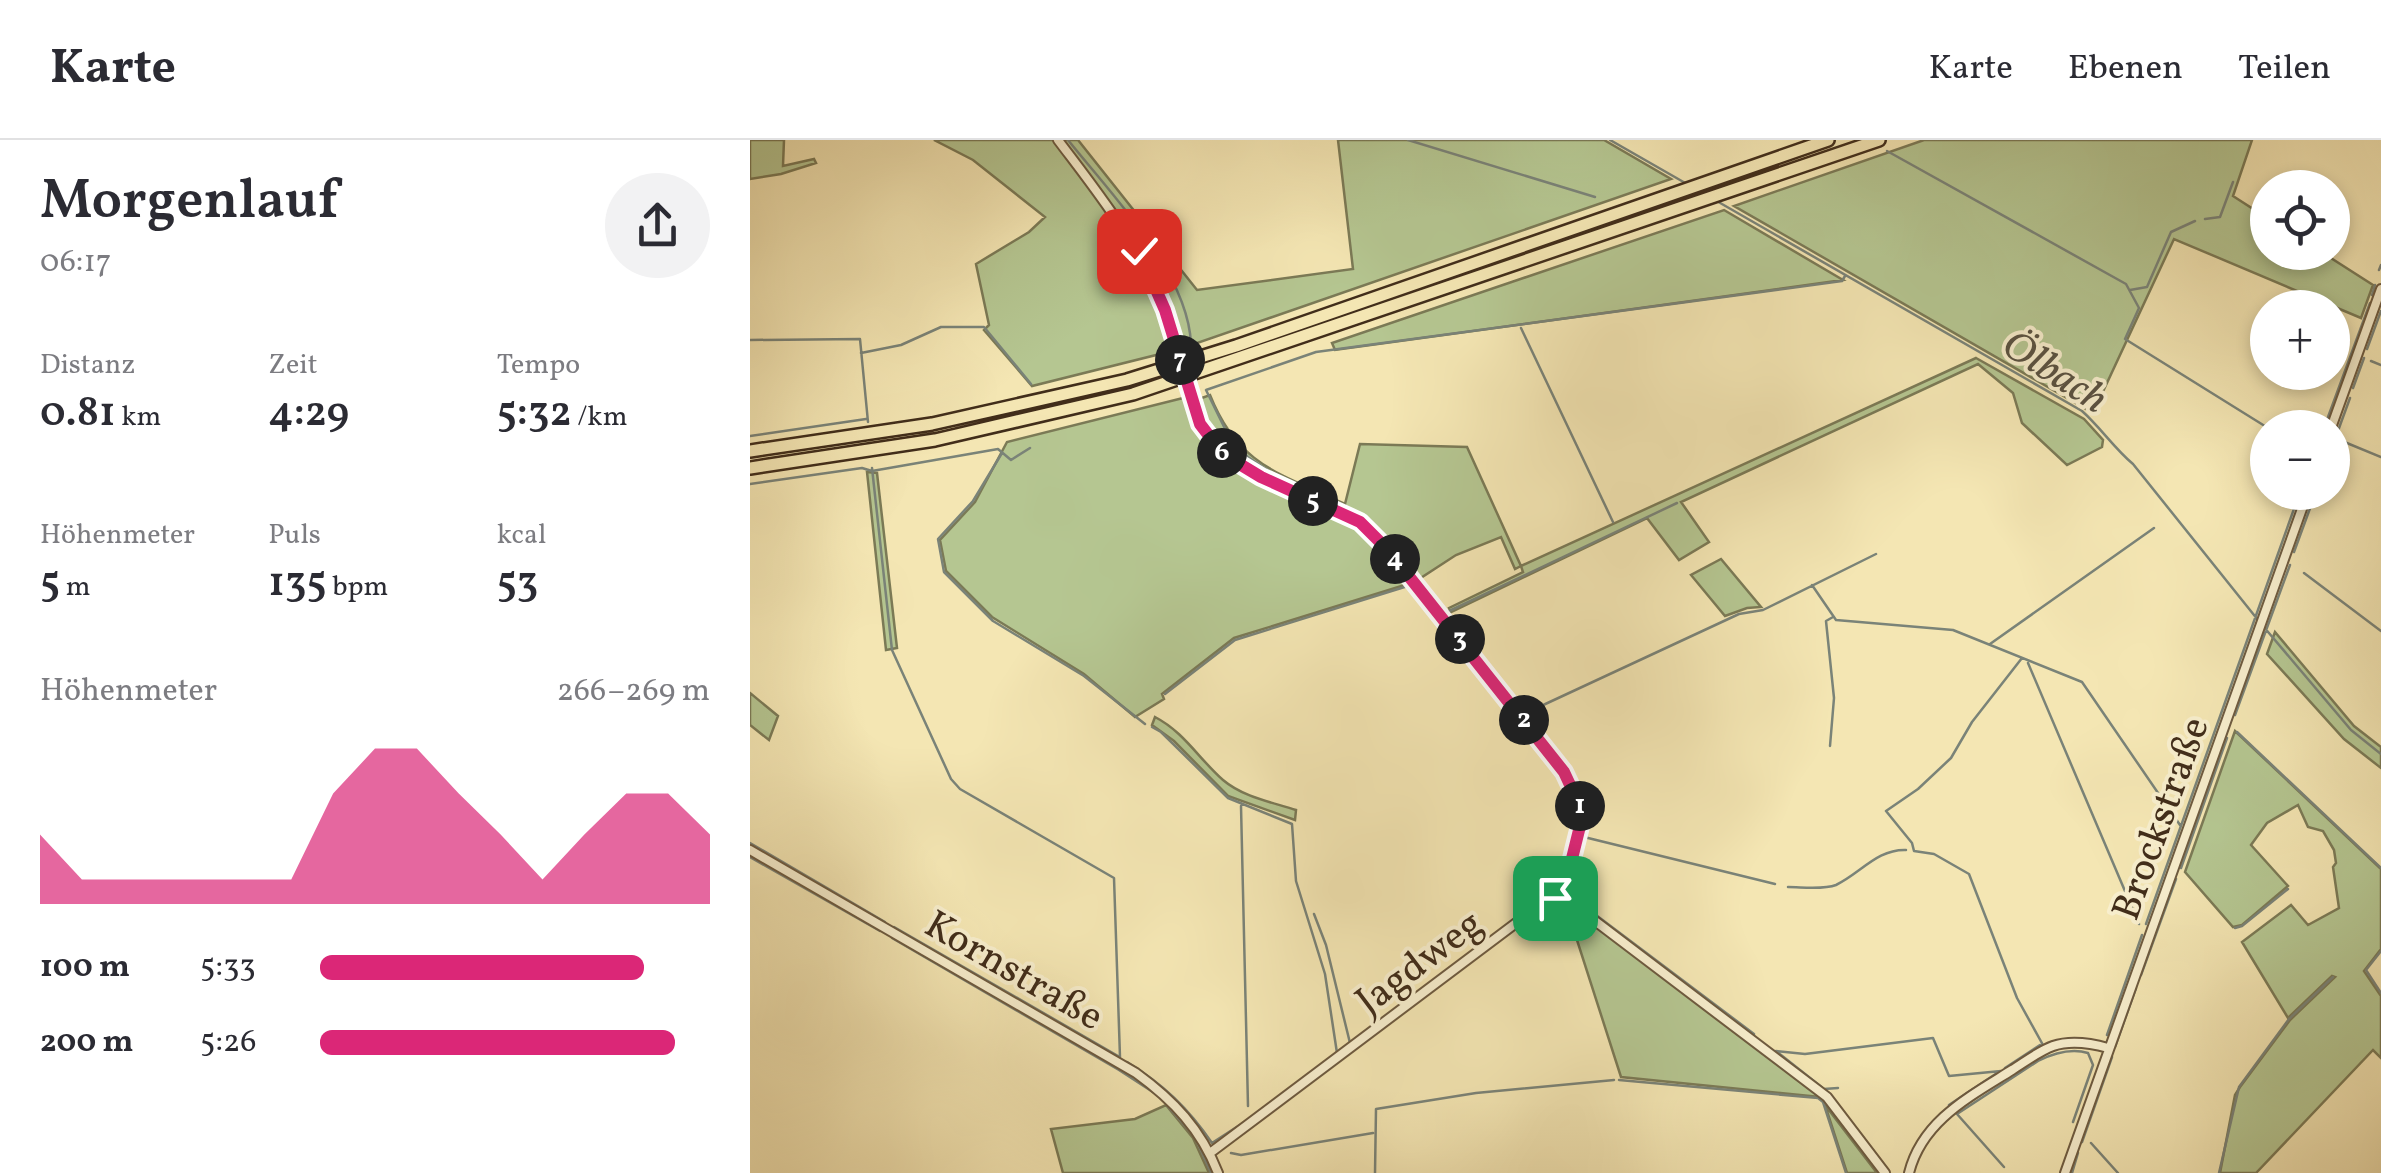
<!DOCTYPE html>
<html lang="de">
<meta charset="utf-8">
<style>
:root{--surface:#fff;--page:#f2f2f3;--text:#2b2b33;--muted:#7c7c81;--line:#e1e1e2;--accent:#db2777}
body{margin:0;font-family:Vollkorn,serif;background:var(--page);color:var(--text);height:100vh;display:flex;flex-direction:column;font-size:38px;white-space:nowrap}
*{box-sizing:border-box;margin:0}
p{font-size:32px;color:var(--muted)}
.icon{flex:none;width:55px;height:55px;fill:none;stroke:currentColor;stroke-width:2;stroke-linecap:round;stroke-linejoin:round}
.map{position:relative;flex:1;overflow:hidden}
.panel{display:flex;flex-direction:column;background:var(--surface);width:750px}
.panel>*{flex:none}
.fabs{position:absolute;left:1500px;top:30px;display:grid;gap:20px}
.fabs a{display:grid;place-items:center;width:100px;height:100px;border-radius:50%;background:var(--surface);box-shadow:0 5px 15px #0003;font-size:50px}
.pin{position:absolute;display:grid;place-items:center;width:85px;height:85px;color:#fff;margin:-42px;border-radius:20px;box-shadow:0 5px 15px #0006}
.km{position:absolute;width:50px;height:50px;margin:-25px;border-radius:50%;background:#222;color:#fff;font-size:28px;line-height:50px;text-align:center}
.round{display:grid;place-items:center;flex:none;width:105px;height:105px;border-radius:52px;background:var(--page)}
.overview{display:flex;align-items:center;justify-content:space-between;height:170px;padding:0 40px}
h1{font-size:55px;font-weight:600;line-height:75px}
.stats{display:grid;grid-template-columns:repeat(3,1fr);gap:15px;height:170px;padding:10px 40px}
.stats div{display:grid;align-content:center}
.stats b{font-size:42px;font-weight:600}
.stats small{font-size:28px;font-weight:400}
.stats p{font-size:28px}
.chart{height:280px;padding:20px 40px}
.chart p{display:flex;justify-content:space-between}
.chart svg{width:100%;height:180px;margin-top:10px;fill:var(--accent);opacity:.7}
ul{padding:0 40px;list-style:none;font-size:32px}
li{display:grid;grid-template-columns:160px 120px 1fr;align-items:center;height:75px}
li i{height:25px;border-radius:12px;background:var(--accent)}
header{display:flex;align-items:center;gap:60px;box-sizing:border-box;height:140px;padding:0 50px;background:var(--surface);border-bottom:2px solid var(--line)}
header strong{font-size:48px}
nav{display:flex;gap:55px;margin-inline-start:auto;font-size:35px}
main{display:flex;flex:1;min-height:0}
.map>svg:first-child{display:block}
.green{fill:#b5c691;stroke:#7b7a56;stroke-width:2.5}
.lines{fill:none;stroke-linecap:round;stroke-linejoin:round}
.stream{stroke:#7a8378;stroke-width:2.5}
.minor-casing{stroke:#6e5b40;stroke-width:12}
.highway-casing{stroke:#412d1a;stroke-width:16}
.minor{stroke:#f8efce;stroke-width:8}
.highway{stroke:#f4e6b3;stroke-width:11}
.minor-bridge-casing{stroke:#6e5b40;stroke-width:12;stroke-linecap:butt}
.minor-bridge{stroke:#f8efce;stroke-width:8}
.route-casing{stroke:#fff;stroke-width:20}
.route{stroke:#db2777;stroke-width:12}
.labels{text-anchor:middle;stroke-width:8;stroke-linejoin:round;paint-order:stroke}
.street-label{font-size:40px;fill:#412d1a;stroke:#f8efce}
.water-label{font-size:42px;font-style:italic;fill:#595141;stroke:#f8efce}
</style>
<header>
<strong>Karte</strong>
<nav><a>Karte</a><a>Ebenen</a><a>Teilen</a></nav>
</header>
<main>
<section class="panel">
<div class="overview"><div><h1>Morgenlauf</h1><p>06:17</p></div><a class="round"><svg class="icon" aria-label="share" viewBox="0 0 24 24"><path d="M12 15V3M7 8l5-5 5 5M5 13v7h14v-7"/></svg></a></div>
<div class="stats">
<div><p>Distanz</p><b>0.81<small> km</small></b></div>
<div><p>Zeit</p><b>4:29</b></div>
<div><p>Tempo</p><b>5:32<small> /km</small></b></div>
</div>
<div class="stats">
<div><p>Höhenmeter</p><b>5<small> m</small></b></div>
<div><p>Puls</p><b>135<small> bpm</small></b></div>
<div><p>kcal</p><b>53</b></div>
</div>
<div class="chart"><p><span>Höhenmeter</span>266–269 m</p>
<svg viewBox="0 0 160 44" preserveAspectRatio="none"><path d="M0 44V27L10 38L20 38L30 38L40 38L50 38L60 38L70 17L80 6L90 6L100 17L110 27L120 38L130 27L140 17L150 17L160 27V44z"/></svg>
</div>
<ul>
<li><b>100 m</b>5:33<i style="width:83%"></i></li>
<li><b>200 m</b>5:26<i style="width:91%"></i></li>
</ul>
</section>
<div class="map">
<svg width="1631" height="1033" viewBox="0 0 1631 1033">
<rect width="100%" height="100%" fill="#f4e6b3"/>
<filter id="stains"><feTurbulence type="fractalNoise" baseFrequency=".002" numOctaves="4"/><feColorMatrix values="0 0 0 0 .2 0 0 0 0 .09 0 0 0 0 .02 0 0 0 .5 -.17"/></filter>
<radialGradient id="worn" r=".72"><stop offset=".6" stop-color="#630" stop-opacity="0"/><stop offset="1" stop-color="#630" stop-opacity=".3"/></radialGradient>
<path class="green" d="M 0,0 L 34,0 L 33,26 L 64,19 L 66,23 L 31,34 L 0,39 Z
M 184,0 L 328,0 L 447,150 L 603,129 L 588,0 L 854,0 L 921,39 L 430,209 L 426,197 L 419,200 L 422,211 L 282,246 L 234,190 L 239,185 L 226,124 L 279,92 L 295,77 L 223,20 Z
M 1174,0 L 1502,0 L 1483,56 L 1517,78 L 1518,112 L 1573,113 L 1623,145 L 1611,178 L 1424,99 L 1343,273 L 984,66 Z
M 974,70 L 1093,140 L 585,210 L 582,203 Z
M 1226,218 L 1334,279 L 1353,300 L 1352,307 L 1317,325 L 1272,283 L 1263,253 L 1228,224 L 931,362 L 959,402 L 929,420 L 897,378 L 701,472 L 699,468 L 773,432 L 771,426 L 765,429 L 751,397 L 706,415 L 666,441 L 615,382 L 513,335 L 477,312 L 455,282 L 446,260 L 460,255 C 488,326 531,334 595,364 L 610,304 L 717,307 L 771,426 Z
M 437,257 C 463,328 502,339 566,367 C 580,373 597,378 608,386 C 629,401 644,424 658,444 L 484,498 L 412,554 L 414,559 L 385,577 L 334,534 L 242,477 L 196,431 L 190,400 L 225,362 L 257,302 Z
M 117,332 L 127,333 L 147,508 L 136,510 Z
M 971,419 L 1011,467 L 997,468 L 975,476 L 941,435 Z
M 1525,492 L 1604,586 L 1631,607 L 1631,628 L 1594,599 L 1517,514 Z
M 0,553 L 28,576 L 19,600 L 0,585 Z
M 405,577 C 434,592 449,619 473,640 C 493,657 521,662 546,670 L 545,680 L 478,656 L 424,601 L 402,585 Z
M 1485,591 L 1631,729 L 1631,809 L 1614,831 L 1631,856 L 1631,918 L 1623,910 L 1506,1033 L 1470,1033 L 1485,955 L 1490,947 L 1540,880 L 1585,837 L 1582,836 L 1538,878 L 1492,802 L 1541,765 L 1558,785 L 1589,768 L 1583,727 L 1586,723 L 1584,710 L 1573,691 L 1558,687 L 1548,665 L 1517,683 L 1501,705 L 1538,746 L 1492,785 L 1483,787 L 1435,732 Z
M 822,768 L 1070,957 L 871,937 L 818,772 Z
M 416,965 L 443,998 L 459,1033 L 313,1033 L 301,989 L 385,979 Z
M 1075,965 L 1127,1033 L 1097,1033 Z"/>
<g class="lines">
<path class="stream" d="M 318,0 C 361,54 438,132 441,204
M 658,0 L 845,57
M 860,0 L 937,44
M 1137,11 L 1376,144 L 1389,168 L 1375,199 L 1518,288
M 965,60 L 1332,271 C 1351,288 1364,308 1383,324 L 1508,480
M 1455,79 L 1470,77 L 1483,42
M 1629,130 L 1631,125
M 1380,150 L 1397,147 L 1421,92 L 1445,81
M 1622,155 L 1625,145
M 771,188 L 863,382
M 0,200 L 110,199 L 118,282
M 1617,209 L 1631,171
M 111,213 L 151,205 L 191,187 L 234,187 L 281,244
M 1621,221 L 1631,225
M 1603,248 L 1614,218
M 1574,288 L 1620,163
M 0,296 L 116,279
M 1585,299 L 1600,258
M 1592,301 L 1631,317
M 252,313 L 223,361 L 188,399 L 194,432 L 243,481 L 334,536 L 395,584
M 122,328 L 142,510 L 201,639 L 210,649 L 364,738 L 370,917
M 0,344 L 112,328 L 122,331 L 248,309 L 261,320 L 280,308
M 1544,412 L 1566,352
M 1554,433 L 1631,491
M 1062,445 L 1086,480 L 1203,490 L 1332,542 L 1430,685
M 676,450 L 620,380 L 522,333 L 498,317 L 481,301 L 456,250 L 566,212 L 1092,141 L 1095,136
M 695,472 L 814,619 L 835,664
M 695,473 L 927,363
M 1513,486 L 1601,590 L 1631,614
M 1240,504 L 1404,388
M 1278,523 L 1389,784
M 415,554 L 485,500 L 661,445
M 776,573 L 989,474 L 1013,470 L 1126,414
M 1485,575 L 1540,425
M 402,587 L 411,592 L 478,658 L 542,684 L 546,741 L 575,834 L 587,913
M 1487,592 L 1631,728
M 1080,606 L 1084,558 L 1076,481 L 1083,477
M 491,666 L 498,966
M 838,671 L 820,749 L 822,757 L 1004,894
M 834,697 L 1025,744
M 0,703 L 135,782
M 1164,711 L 1162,703 L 1136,671 L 1168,649 L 1201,618 L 1222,582 L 1272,518
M 1164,711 L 1184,714 L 1219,734 L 1267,858 L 1293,905
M 0,717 L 130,791
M 1431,728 L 1477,598
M 1038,747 C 1052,747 1073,750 1086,745 C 1111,733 1127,709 1156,710
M 797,755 L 808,747
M 564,774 L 576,805 L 600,903
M 1396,784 L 1550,352
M 144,787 L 368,916
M 1485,788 L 1492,786 L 1538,749
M 142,798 L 369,930 L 409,956 L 445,997 L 461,1033
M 1631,811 L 1616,830 L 1631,853
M 1391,835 L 1426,739
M 1357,895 L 1392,795
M 1365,907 L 1386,848
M 1026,911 L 1055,914 L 1183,898 L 1199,936 L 1251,931
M 1026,911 L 1074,949 L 1088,948
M 377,922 C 413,944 438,968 462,1003 L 499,979
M 1255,928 L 1290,905
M 869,940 L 1068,958 L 1073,962 L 1096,1033
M 1199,965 L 1247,933
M 508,972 L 761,782
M 1332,1002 L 1362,917
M 1341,1003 L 1368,1033
M 481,1013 L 491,1015 L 623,993
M 1254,1027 L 1207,974 L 1288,921 C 1304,913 1321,908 1338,913 L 1343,925 L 1323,982
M 625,1033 L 626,969 L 726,953 L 864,940
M 1322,1033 L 1328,1013
M 1469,1033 L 1489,947 L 1539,879 L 1583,837"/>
<defs>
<path id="minor" d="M 308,0 C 357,65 401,118 423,198
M 443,263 L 450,283 L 473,315 L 511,337 L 610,382 L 638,410 L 802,613 L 814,632 L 831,670 L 813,759
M 1581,288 L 1631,149
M 0,710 L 386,933 C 423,960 451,989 468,1033
M 460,1013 L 798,759 L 813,759 L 824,765 L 1077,957 L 1135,1033
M 1159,1033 C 1172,981 1219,957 1262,930 C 1275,922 1289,911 1303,906 C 1321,900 1340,903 1358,908
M 1315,1033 L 1558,352"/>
<path id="highway" d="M 0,311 L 182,284 L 377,240 L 486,206 L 1078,0
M 0,328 L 185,300 L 383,254 L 1129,0"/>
</defs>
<use href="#minor" class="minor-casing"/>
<use href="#highway" class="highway-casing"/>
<use href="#minor" class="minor"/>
<use href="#highway" class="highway"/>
<defs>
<path id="minor-bridge" d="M 423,198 L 443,263"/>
</defs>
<use href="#minor-bridge" class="minor-bridge-casing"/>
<use href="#minor-bridge" class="minor-bridge"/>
</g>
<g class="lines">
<defs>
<path id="route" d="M 389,111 L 415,170 L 450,284 L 473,314 L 511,337 L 610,382 L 638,410 L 814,632 L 828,662 L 832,678 L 812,759 L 805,758"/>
</defs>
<use href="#route" class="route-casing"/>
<use href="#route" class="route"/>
</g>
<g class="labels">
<g class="street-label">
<text transform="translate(1409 678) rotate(-70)" y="14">Brockstraße</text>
<text transform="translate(668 821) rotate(-37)" y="14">Jagdweg</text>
<text transform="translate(265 829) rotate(30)" y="14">Kornstraße</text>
</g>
<g class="water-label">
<text transform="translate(1306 230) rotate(33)" y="15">Ölbach</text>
</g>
</g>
<rect width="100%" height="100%" filter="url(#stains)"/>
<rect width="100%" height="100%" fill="url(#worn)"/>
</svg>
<div class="fabs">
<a><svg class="icon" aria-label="locate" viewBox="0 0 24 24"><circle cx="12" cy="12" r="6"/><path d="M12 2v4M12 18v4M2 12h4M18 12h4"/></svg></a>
<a>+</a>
<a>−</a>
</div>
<div class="pin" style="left:805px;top:758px;background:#1e9e55"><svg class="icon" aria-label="arrive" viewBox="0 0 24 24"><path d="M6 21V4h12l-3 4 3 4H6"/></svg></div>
<div class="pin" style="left:389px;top:111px;background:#d93025"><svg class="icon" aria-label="check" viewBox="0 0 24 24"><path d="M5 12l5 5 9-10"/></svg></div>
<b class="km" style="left:830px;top:666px">1</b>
<b class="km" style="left:774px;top:580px">2</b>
<b class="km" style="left:710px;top:499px">3</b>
<b class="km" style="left:645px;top:419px">4</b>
<b class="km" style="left:563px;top:361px">5</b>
<b class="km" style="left:472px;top:313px">6</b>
<b class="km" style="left:430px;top:220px">7</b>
</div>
</main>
